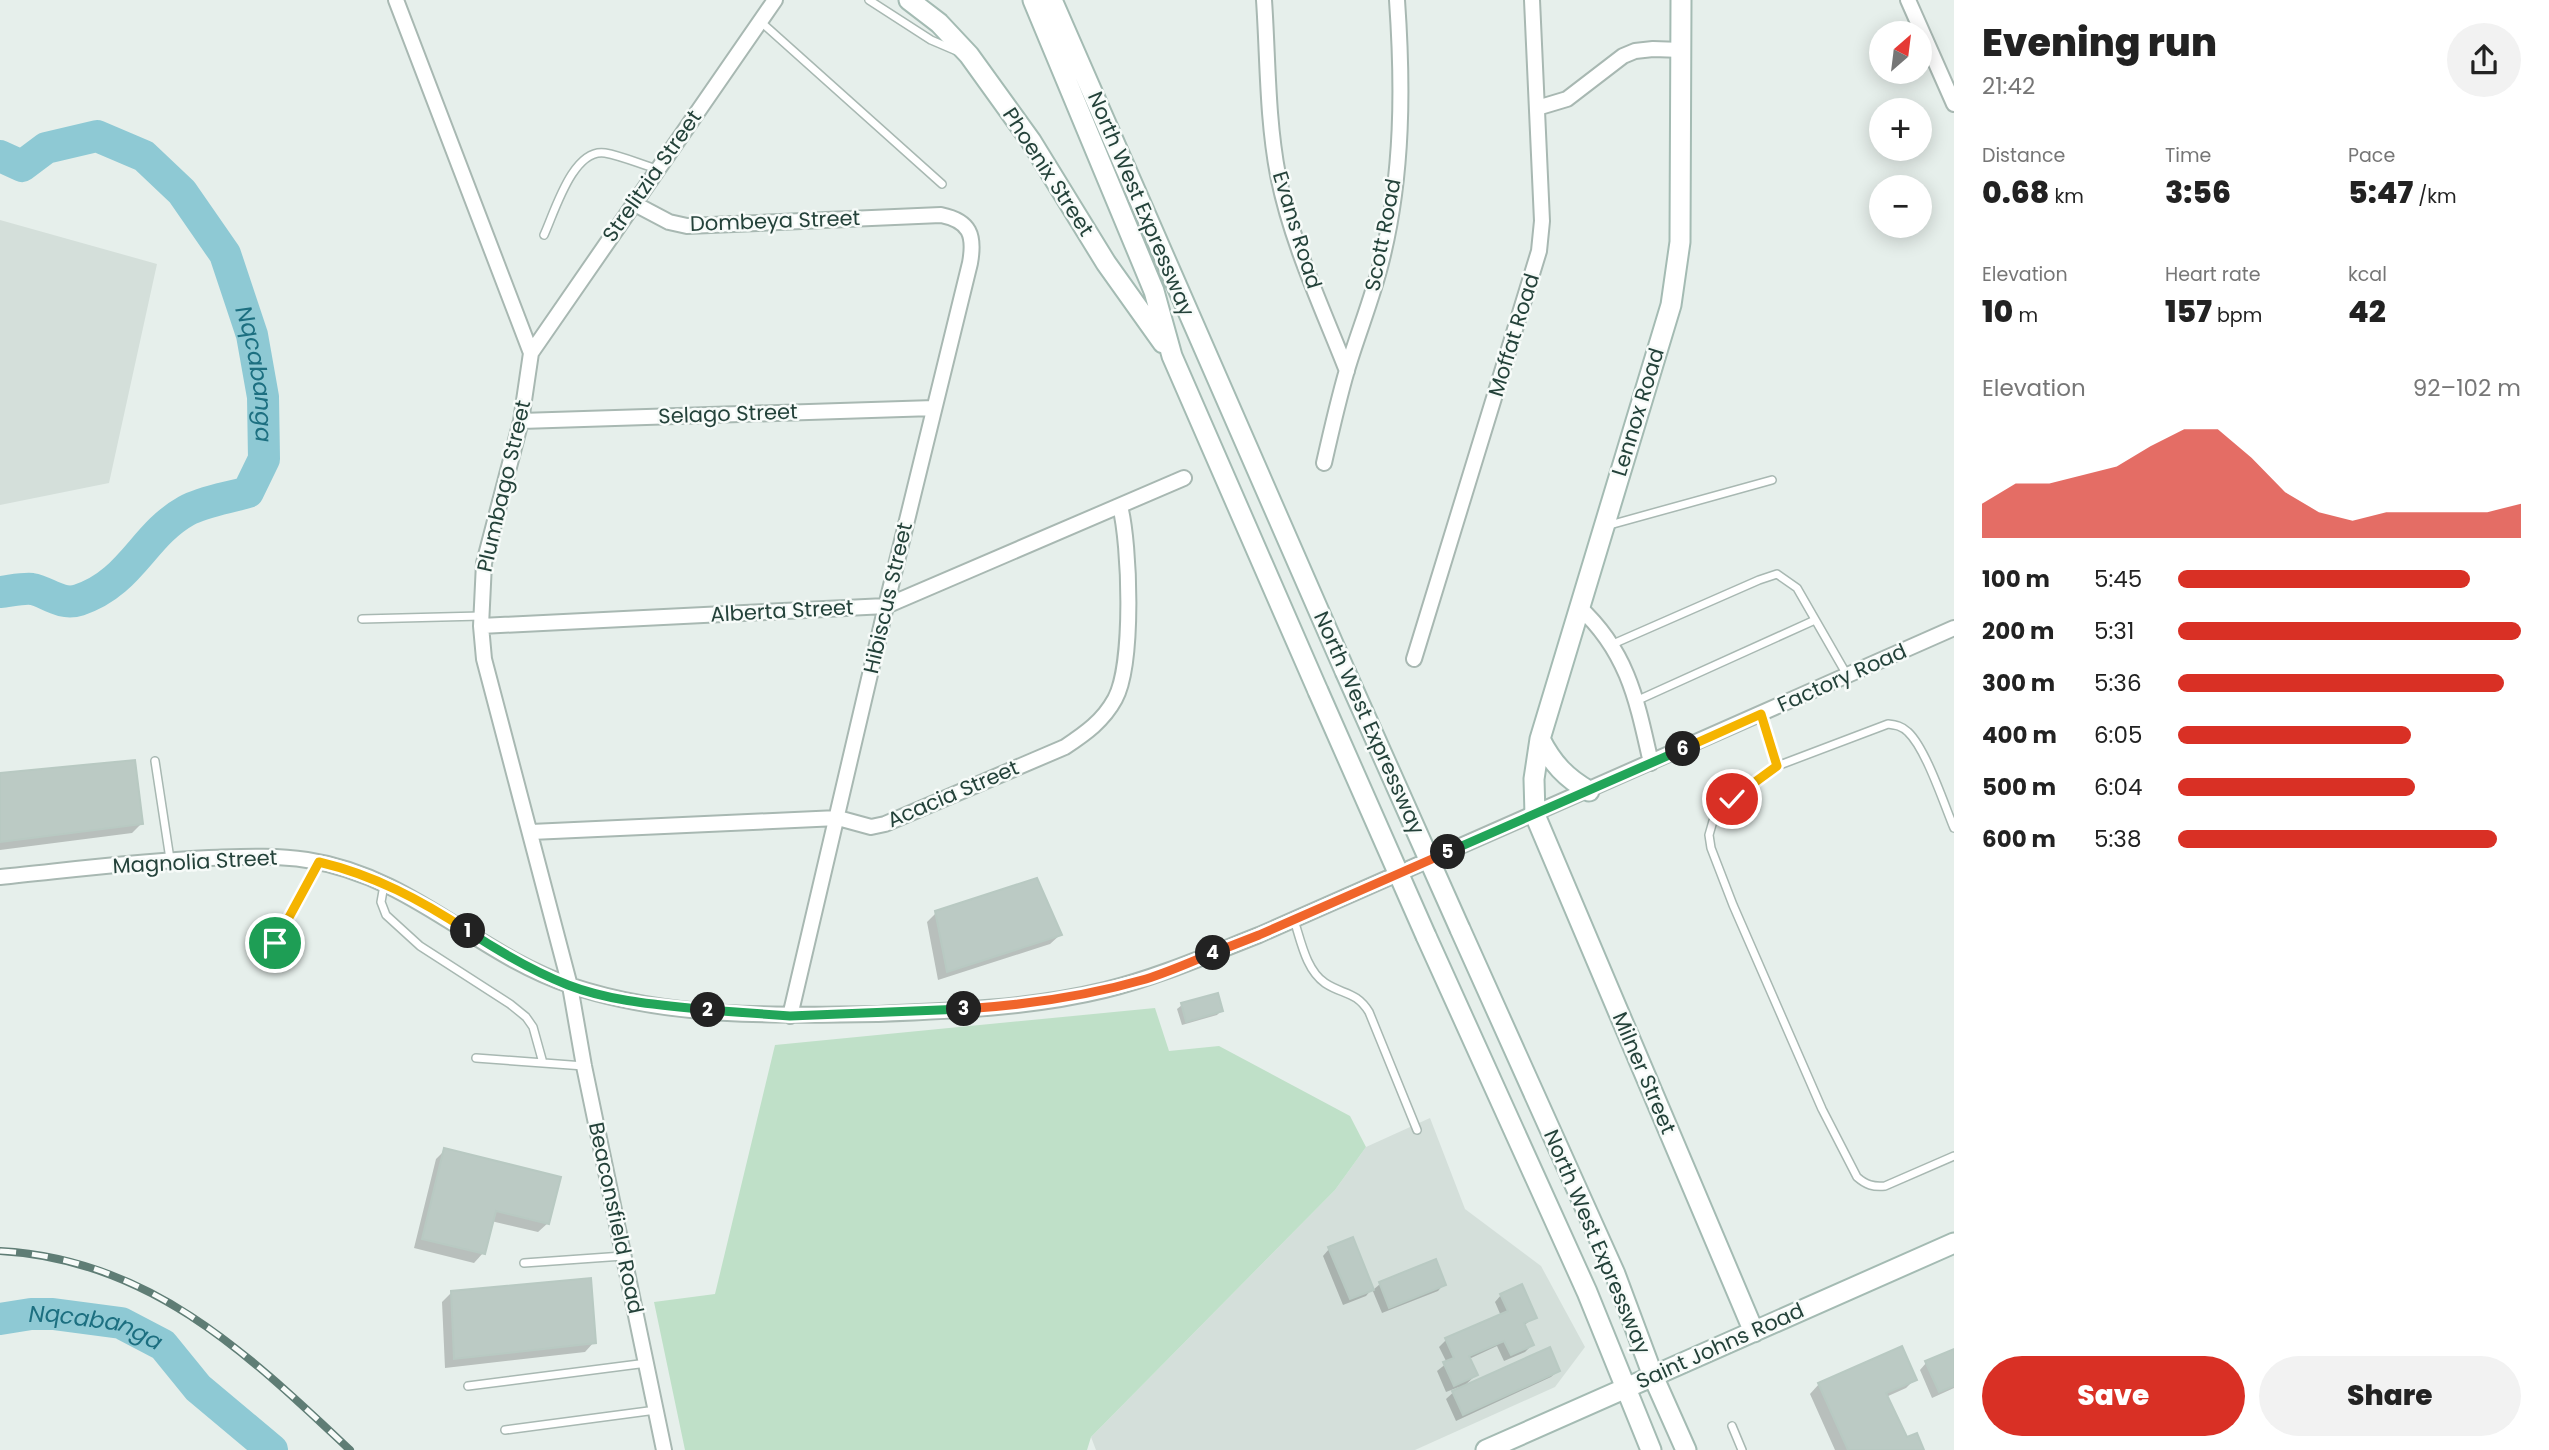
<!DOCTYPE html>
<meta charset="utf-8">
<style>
:root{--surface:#fff;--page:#f2f2f2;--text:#222;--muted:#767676;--accent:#d93025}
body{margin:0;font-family:Poppins,sans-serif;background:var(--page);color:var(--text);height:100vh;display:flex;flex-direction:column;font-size:26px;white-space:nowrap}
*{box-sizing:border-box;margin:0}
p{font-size:23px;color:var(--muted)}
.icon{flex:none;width:38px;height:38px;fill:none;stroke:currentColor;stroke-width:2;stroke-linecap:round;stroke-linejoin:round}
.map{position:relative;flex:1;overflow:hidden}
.sheet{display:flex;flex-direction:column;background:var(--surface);width:595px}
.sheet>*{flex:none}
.needle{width:46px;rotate:28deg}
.fabs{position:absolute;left:1869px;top:21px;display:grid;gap:14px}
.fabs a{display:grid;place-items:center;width:63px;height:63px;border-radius:50%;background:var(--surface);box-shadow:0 4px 18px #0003;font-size:35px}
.pin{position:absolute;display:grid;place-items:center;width:60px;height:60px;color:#fff;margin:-30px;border:4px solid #fff;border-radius:50%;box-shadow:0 2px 7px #0007}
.km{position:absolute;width:35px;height:35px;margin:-18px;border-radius:50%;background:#222;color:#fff;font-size:19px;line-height:35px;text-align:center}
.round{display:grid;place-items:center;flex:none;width:74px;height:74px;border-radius:37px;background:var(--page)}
.summary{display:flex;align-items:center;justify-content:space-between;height:119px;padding:0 28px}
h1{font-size:38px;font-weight:800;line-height:52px}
.figures{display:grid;grid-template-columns:repeat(3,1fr);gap:10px;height:119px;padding:7px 28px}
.figures div{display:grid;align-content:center}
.figures b{font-size:30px;font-weight:800}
.figures small{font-size:19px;font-weight:400}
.figures p{font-size:19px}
.chart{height:196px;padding:14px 28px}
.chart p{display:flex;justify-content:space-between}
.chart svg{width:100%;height:126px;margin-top:7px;fill:var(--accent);opacity:.7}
.action{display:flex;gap:14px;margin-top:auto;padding:14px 28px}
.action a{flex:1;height:80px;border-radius:42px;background:var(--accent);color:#fff;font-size:28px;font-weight:800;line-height:80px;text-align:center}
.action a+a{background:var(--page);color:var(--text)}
ul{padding:0 28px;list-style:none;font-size:23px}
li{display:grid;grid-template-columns:112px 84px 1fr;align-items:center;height:52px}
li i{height:18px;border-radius:9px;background:var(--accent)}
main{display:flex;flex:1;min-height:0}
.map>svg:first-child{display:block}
.built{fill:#d4dfda}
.green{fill:#bfe0c8}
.shadow{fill:#0003}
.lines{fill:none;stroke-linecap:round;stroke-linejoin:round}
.river{stroke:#8ec9d4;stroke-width:32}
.building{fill:#bbcac4;stroke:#b8c9c2;stroke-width:2}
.lane-casing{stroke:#a8b8b2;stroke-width:10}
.street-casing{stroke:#a8b8b2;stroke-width:18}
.secondary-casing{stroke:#a4bbb3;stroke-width:23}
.lane{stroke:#fff;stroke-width:7}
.street{stroke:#fff;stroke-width:14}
.secondary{stroke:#fff;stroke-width:19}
.rail-casing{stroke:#5f7d75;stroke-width:8}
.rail{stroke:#f7fbf9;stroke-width:5;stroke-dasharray:16;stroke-linecap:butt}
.secondary-bridge-casing{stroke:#a4bbb3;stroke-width:23;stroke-linecap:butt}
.secondary-bridge{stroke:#fff;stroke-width:19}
.split-1-casing{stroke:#fff;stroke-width:14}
.split-2-casing{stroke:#fff;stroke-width:14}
.split-3-casing{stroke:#fff;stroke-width:14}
.split-4-casing{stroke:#fff;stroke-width:14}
.split-5-casing{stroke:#fff;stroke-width:14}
.split-6-casing{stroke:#fff;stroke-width:14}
.split-7-casing{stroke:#fff;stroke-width:14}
.split-1{stroke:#f5b400;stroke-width:9}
.split-2{stroke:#22a559;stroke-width:9}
.split-3{stroke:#22a559;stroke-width:9}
.split-4{stroke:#f0652b;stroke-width:9}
.split-5{stroke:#f0652b;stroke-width:9}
.split-6{stroke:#22a559;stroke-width:9}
.split-7{stroke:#f5b400;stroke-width:9}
.labels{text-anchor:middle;stroke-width:5;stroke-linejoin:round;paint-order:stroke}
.street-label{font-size:21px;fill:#24423a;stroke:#f7fbf9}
.water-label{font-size:23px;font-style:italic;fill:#1c6f80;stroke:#f7fbf9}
</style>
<main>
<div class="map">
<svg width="1954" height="1450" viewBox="0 0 1954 1450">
<rect width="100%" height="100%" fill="#e6efeb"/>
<path class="built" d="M 0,220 L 157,264 L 109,483 L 0,505 Z
M 1430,1118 L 1465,1209 L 1541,1266 L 1585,1347 L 1555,1387 L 1415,1450 L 1096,1450 L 1091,1437 L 1335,1190 L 1366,1147 Z"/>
<path class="green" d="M 1155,1008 L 1169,1051 L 1219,1046 L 1350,1116 L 1366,1147 L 1335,1190 L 1091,1437 L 1087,1450 L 685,1450 L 654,1302 L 715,1294 L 775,1045 Z"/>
<path class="shadow" d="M 0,775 L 142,823 L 132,833 L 0,850 Z
M 936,913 L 1060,935 L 1050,944 L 938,980 L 927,922 Z
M 1182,1005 L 1221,1011 L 1217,1015 L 1182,1025 L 1177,1009 Z
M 445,1150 L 548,1223 L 538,1232 L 491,1221 L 483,1253 L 474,1263 L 414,1248 L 436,1159 Z
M 1352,1240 L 1373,1290 L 1380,1284 L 1435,1262 L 1444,1284 L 1438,1291 L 1382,1313 L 1372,1289 L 1366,1296 L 1343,1305 L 1323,1256 L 1329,1249 Z
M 452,1292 L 594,1342 L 585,1352 L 445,1368 L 442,1302 Z
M 1501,1295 L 1535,1317 L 1523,1326 L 1532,1345 L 1525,1352 L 1504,1361 L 1497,1346 L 1469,1359 L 1476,1375 L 1463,1387 L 1558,1371 L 1551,1377 L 1456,1421 L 1446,1399 L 1459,1387 L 1446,1392 L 1437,1371 L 1447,1363 L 1439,1347 L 1446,1340 L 1501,1316 L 1495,1302 Z
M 1954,1351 L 1954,1388 L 1932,1398 L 1920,1370 L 1926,1363 Z
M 1915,1379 L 1906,1388 L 1886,1397 L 1906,1440 L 1922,1450 L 1835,1450 L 1810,1394 L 1819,1384 Z"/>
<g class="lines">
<g class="river">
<path id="s1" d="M 0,156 L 22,166 L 46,148 L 97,136 L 144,156 L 182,192 L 225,254 L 252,335 L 263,397 L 264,459 L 248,492 C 229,498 204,501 186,511 C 143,535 131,583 79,600 C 60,606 46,591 32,589 C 23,588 10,591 0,592"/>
<path id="s2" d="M 0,1319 L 31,1314 L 53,1314 L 121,1323 L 163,1345 L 198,1388 L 272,1450"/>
</g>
</g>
<path class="building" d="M 135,760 L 143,824 L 0,842 L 0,773 Z
M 1037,878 L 1062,935 L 947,972 L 935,911 Z
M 1218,993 L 1223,1011 L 1186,1022 L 1181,1003 Z
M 444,1148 L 561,1177 L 549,1224 L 496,1211 L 485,1254 L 422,1239 Z
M 1353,1237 L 1374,1290 L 1350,1299 L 1328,1247 Z
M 1436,1259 L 1446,1285 L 1389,1308 L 1379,1282 Z
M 591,1278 L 596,1343 L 454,1359 L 451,1291 Z
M 1522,1284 L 1537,1318 L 1524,1323 L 1534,1345 L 1511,1355 L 1504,1341 L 1469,1356 L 1478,1375 L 1454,1386 L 1443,1362 L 1454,1358 L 1445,1338 L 1508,1311 L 1500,1294 Z
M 1902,1346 L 1917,1380 L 1886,1393 L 1907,1437 L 1917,1433 L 1924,1450 L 1848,1450 L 1818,1383 Z
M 1550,1347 L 1560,1371 L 1463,1415 L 1452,1391 Z
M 1954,1349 L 1954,1386 L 1939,1392 L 1925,1361 Z"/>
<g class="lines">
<defs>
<path id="lane" d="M 869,0 L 931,40 L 959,52
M 761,22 L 942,184
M 544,235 C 555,211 573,148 605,153 C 622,156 640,164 657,169
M 1606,526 L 1772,480
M 362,619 L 481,616
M 1613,644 L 1759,580 L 1777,574 L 1797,588 L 1847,675
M 1636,701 L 1815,620
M 1761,714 L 1777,766
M 155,761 L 170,859
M 1954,828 C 1944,804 1926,749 1908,732 C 1902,726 1896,725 1888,724 L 1777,766 L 1722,809 L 1713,821 L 1709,835 L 1711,848 L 1733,905 L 1822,1109 L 1857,1177 C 1866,1185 1873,1187 1885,1186 L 1954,1156
M 384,885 L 381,902 L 386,915 L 420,946 L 510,1004 L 526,1017 L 533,1027 L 543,1063
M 1294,920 C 1301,941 1306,970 1325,983 C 1343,995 1356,991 1369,1012 L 1417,1130
M 275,943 L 319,863
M 476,1058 L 584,1066
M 524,1263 L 623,1256
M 468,1386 L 647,1363
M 1732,1426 L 1742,1450
M 505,1430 L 656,1410"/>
<path id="street" d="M 396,0 L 531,353 L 521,421 L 484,563 L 481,626 L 484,659 L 570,986 L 584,1066 L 664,1450
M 1264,0 C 1268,58 1267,118 1278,175 C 1291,242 1322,307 1347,371
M 1908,0 L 1954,104
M 1537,108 L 1567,99 L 1623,56 L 1635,51 L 1653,49 L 1682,50
M 633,203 L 669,222 L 687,226 L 941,215 C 970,221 975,235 970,263 L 886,606 L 790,1016
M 531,353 L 775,0
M 521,421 L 934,408
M 1324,463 C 1331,432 1338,401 1347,370 C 1358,333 1373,297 1382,259 C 1403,174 1403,86 1397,0
M 1579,607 C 1628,652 1637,701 1651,763
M 481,626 L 886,606 L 1184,478
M 1414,659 L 1539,251 L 1542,221 L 1532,0
M 531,832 L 838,818 L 871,827 L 885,824 L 1065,747 C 1086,733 1103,721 1115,699 C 1134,664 1130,545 1120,506
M 0,877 C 70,870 139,861 209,858 C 242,857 274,855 307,860 C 413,876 477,955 572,986 C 668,1018 777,1016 877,1014 C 953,1011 1031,1008 1105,990 C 1158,977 1208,955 1259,935 L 1954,628"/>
<path id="secondary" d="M 909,0 L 939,23 L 969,55 L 1031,141 L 1106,263 L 1163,343
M 1033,0 L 1154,291 L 1172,356 L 1318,691
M 1052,0 L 1345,671
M 1681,0 L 1680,242 L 1671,305 L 1540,739 L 1534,779 L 1535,815 L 1754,1332
M 1540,739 C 1552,763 1566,778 1589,791
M 1460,929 L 1615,1274 L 1653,1376 L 1686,1450
M 1426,936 L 1587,1292 L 1651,1450
M 1486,1450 L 1954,1243"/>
</defs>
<use href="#lane" class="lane-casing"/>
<use href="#street" class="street-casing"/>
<use href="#secondary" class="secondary-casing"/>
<use href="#lane" class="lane"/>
<use href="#street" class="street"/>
<use href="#secondary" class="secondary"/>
<defs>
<path id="rail" d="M 0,1251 C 149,1259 247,1353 350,1450"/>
</defs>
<use href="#rail" class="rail-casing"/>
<use href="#rail" class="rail"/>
<defs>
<path id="secondary-bridge" d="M 1345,671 L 1460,929
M 1318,691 L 1426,936"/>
</defs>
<use href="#secondary-bridge" class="secondary-bridge-casing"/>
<use href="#secondary-bridge" class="secondary-bridge"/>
</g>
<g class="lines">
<defs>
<path id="split-1" d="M 275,943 L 319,862 C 374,875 421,900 468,931"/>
<path id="split-2" d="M 468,931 C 500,952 532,971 568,985 C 612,1002 661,1005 708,1010"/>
<path id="split-3" d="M 708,1010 L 790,1016 L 964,1009"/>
<path id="split-4" d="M 964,1009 C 1026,1005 1087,996 1146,979 C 1169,972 1191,962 1213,953"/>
<path id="split-5" d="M 1213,953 L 1259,935 L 1448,852"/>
<path id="split-6" d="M 1448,852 L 1683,749"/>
<path id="split-7" d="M 1683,749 L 1761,714 L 1777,766 L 1732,799"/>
</defs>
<use href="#split-1" class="split-1-casing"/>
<use href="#split-2" class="split-2-casing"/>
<use href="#split-3" class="split-3-casing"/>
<use href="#split-4" class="split-4-casing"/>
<use href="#split-5" class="split-5-casing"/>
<use href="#split-6" class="split-6-casing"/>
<use href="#split-7" class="split-7-casing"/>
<use href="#split-1" class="split-1"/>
<use href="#split-2" class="split-2"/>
<use href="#split-3" class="split-3"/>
<use href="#split-4" class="split-4"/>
<use href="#split-5" class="split-5"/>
<use href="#split-6" class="split-6"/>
<use href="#split-7" class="split-7"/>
</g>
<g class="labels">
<g class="street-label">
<text transform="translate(1048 172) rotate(57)" y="7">Phoenix Street</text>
<text transform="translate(652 176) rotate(-55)" y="7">Strelitzia Street</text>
<text transform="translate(1141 204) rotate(67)" y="7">North West Expressway</text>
<text transform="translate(775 221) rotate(-2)" y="7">Dombeya Street</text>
<text transform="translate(1297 230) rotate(73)" y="7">Evans Road</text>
<text transform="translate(1383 235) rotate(-79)" y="7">Scott Road</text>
<text transform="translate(1514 335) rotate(-73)" y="7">Moffat Road</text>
<text transform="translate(1638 412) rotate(-73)" y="7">Lennox Road</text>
<text transform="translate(728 414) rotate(-2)" y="7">Selago Street</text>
<text transform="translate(504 486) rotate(-77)" y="7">Plumbago Street</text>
<text transform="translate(888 598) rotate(-77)" y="7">Hibiscus Street</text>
<text transform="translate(782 611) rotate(-3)" y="7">Alberta Street</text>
<text transform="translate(1842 678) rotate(-24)" y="7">Factory Road</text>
<text transform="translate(1369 723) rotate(66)" y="7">North West Expressway</text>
<text transform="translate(953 794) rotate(-23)" y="7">Acacia Street</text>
<text transform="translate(195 862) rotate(-3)" y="7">Magnolia Street</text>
<text transform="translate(1644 1073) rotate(67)" y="7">Milner Street</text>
<text transform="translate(616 1218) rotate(78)" y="7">Beaconsfield Road</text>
<text transform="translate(1597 1242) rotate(67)" y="7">North West Expressway</text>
<text transform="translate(1720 1346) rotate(-24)" y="7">Saint Johns Road</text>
</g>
<g class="water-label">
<text dy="8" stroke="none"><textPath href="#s1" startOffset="410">Nqcabanga</textPath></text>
<text dy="8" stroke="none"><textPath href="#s2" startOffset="98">Nqcabanga</textPath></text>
</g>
</g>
</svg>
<div class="fabs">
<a><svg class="needle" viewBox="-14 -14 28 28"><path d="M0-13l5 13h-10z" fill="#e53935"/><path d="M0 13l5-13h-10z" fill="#767676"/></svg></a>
<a>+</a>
<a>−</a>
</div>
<div class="pin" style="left:275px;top:943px;background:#1e9e55"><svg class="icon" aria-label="arrive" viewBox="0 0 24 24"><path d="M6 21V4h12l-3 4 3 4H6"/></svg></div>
<div class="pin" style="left:1732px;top:799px;background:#d93025"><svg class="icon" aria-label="check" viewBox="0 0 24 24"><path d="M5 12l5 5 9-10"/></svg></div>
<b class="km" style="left:468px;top:931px">1</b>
<b class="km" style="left:708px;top:1010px">2</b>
<b class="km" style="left:964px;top:1009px">3</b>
<b class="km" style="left:1213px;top:953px">4</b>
<b class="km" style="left:1448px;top:852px">5</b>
<b class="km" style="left:1683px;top:749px">6</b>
</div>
<section class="sheet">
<div class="summary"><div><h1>Evening run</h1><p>21:42</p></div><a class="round"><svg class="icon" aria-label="share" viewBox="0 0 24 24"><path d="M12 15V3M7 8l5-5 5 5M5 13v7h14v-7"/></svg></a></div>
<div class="figures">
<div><p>Distance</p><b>0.68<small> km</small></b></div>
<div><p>Time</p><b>3:56</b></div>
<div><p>Pace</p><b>5:47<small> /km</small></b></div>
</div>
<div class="figures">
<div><p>Elevation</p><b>10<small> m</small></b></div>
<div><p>Heart rate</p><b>157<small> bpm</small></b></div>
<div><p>kcal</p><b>42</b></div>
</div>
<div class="chart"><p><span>Elevation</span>92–102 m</p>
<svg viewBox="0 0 160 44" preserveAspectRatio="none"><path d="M0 44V32L10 25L20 25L30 22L40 19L50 12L60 6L70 6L80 16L90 28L100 35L110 38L120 35L130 35L140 35L150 35L160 32V44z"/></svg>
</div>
<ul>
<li><b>100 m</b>5:45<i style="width:85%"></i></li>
<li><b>200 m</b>5:31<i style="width:100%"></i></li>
<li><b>300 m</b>5:36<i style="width:95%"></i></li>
<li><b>400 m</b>6:05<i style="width:68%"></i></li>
<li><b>500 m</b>6:04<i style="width:69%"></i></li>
<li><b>600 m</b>5:38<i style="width:93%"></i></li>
</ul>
<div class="action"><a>Save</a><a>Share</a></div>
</section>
</main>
